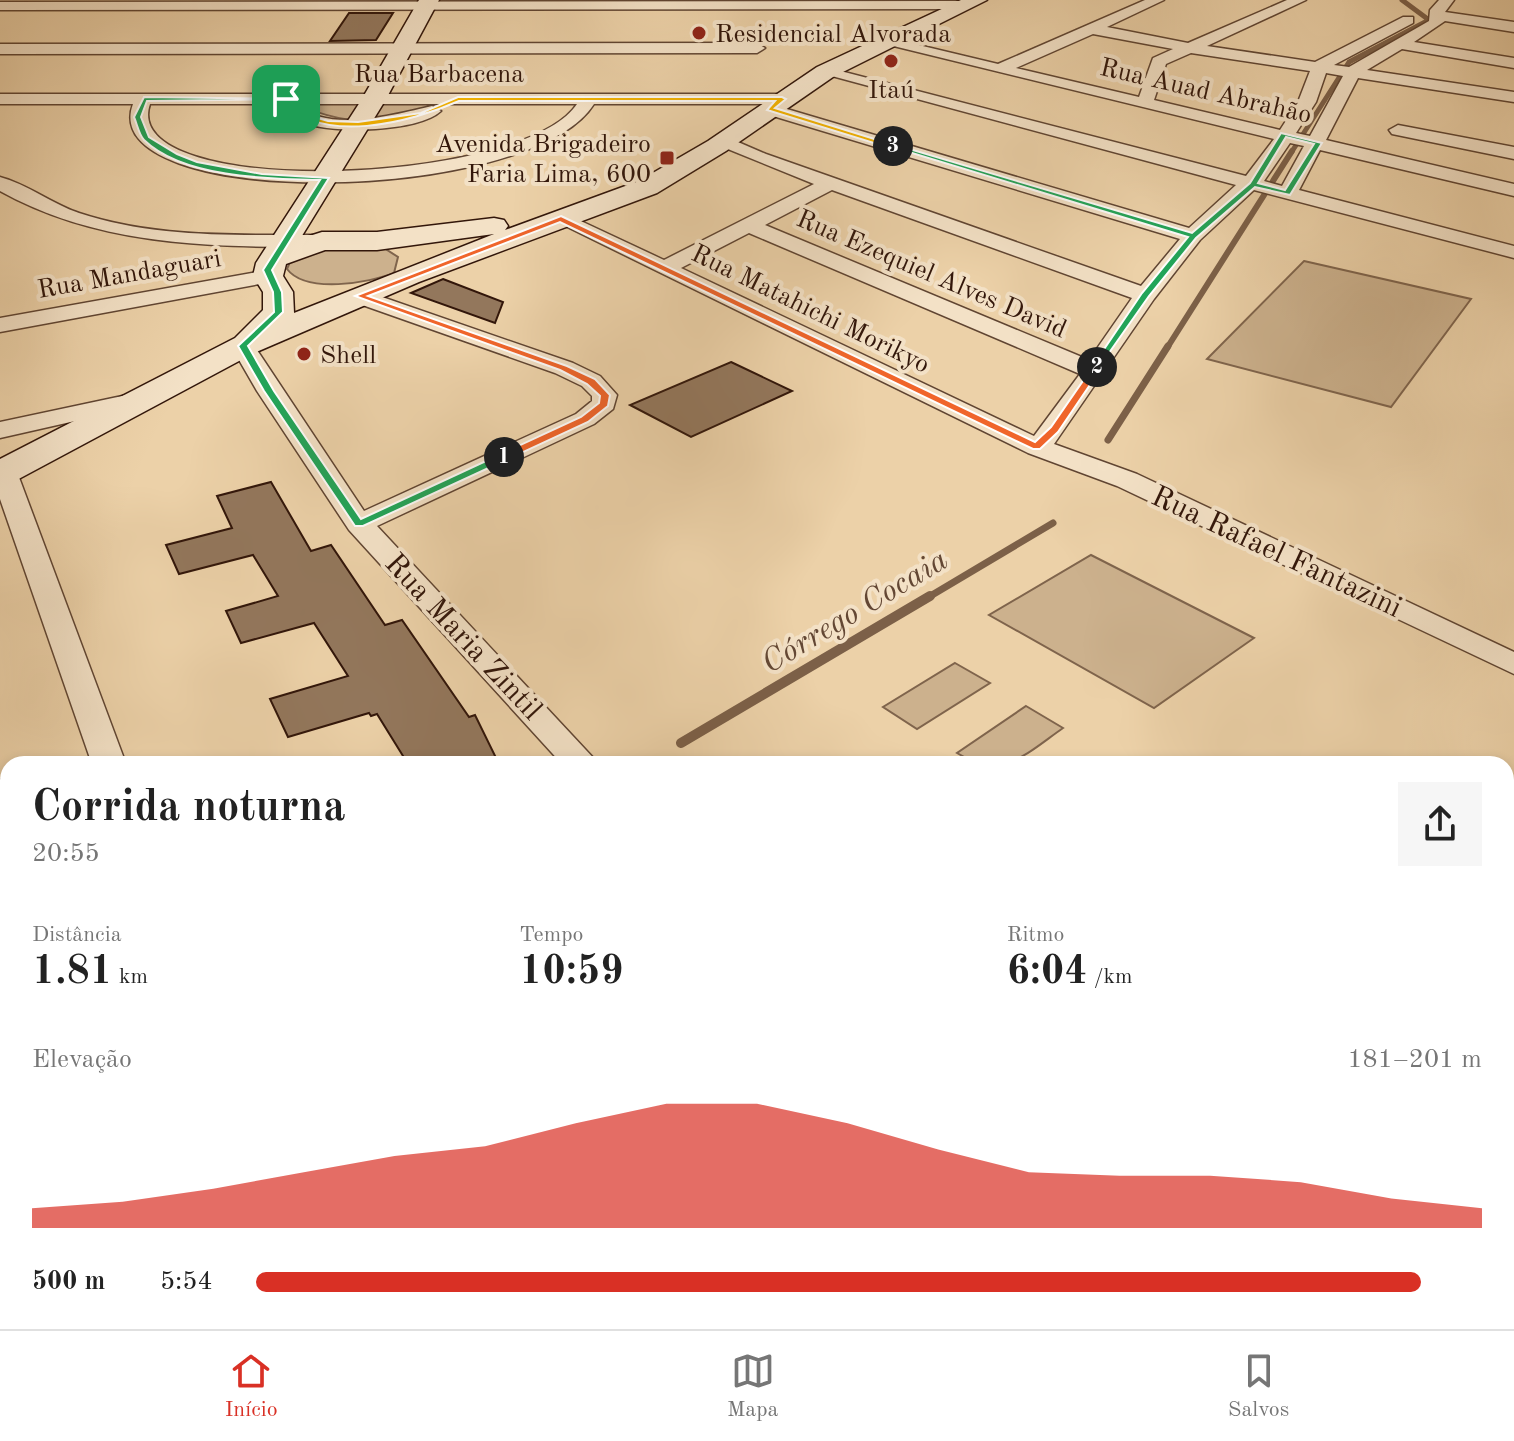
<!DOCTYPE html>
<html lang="pt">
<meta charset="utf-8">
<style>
:root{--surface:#fff;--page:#f6f6f6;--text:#222;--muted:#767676;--line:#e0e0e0;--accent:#d93025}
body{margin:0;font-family:"Old Standard TT",serif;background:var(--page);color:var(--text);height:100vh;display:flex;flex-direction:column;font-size:30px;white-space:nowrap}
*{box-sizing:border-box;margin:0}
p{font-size:26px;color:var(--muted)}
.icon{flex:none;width:44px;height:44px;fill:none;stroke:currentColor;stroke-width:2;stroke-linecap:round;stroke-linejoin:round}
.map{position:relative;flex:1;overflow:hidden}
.sheet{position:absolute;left:0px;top:756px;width:1514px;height:574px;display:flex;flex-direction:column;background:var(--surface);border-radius:24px 24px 0 0;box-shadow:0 4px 12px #0003}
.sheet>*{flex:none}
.pin{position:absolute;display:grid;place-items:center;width:68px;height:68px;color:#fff;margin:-34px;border-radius:16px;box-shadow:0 4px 12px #0006}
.km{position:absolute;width:40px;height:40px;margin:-20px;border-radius:50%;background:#222;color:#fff;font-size:22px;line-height:40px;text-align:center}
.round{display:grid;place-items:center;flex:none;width:84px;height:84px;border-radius:0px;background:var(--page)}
.headline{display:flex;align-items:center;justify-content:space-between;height:136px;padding:0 32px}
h1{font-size:44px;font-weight:600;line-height:60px}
.metrics{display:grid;grid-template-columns:repeat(3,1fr);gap:12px;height:136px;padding:8px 32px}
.metrics div{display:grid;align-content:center}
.metrics b{font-size:40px;font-weight:600}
.metrics small{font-size:22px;font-weight:400}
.metrics p{font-size:22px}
.chart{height:224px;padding:16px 32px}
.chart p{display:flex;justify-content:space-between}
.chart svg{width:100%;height:144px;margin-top:8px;fill:var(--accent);opacity:.7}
ul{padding:0 32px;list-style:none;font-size:26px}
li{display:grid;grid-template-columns:128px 96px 1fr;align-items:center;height:60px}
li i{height:20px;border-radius:10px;background:var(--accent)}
.menu{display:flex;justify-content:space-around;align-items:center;height:112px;border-top:2px solid var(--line);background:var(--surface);font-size:22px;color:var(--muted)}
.menu a{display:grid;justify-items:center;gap:4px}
.menu .current{color:var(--accent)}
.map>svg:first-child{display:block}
.green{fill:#ccb18d;stroke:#7f644c;stroke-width:2}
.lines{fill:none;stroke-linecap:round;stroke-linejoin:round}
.stream-far4{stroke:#7c6048;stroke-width:5}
.stream-far3{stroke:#7c6048;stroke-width:6}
.stream-far2{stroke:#7c6048;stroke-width:7}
.stream-far1{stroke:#7c6048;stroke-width:10}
.stream{stroke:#7c6048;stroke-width:12}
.building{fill:#93775c;stroke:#32160a;stroke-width:2}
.minor-casing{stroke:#604532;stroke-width:3}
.secondary-casing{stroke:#32160a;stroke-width:3}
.minor{fill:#f3e1c6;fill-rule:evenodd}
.secondary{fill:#f3e1c6;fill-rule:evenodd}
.split-1{fill:#22a559;stroke:#fff;stroke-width:2}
.split-2{fill:#f0652b;stroke:#fff;stroke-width:2}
.split-3{fill:#22a559;stroke:#fff;stroke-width:2;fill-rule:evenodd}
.split-4{fill:#f5b400;stroke:#fff;stroke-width:2}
.poi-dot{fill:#8f2418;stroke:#f3e1c6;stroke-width:3}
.labels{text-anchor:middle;stroke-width:8;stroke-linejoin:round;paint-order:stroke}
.far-poi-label{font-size:26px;fill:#32160a;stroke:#f3e1c6;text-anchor:start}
.far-street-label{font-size:26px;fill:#32160a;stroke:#f3e1c6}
.street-label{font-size:30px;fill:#32160a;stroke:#f3e1c6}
.water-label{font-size:32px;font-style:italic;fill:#634734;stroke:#f3e1c6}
</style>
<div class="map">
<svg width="1514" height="1329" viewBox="0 0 1514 1329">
<rect width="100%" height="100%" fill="#ecd1a8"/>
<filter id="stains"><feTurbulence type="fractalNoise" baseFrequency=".0025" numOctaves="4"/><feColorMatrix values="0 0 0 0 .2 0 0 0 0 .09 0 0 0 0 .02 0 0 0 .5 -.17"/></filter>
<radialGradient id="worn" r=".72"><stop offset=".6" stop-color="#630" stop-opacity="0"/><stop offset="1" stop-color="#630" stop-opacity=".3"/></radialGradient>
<path class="green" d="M 294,101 L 437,102 C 397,129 334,125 294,101 Z
M 362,247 L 384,248 L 398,257 L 394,273 C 369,283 306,294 287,269 L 292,257 L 312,251 Z
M 1304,261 L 1471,299 L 1391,407 L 1207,359 Z
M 1091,555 L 1254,638 L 1154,708 L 989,615 Z
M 955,663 L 990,683 L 917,729 L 883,707 Z
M 1026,706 L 1063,728 C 1026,754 1002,781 957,753 Z"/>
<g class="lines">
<path class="stream-far4" d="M 1291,153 L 1349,62 L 1429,20 L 1402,0"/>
<path class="stream-far3" d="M 1167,348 L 1292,151"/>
<path class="stream-far2" d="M 1108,440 L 1168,346
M 927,598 L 1053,523"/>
<path class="stream-far1" d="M 681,743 L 930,596"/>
<path class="stream" d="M 0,1169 L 8,1164"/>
</g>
<path class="building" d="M 349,13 L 393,13 L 376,40 L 330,41 Z
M 443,279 L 503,302 L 495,323 L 411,293 Z
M 731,362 L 792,391 L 691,437 L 630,405 Z
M 271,482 L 311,551 L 331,545 L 385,625 L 402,620 L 469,717 L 475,715 L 499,764 L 408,764 L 377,714 L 371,716 L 369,713 L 288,737 L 270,699 L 348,676 L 314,623 L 241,643 L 226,611 L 278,596 L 253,555 L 179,574 L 166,545 L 232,528 L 217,496 Z"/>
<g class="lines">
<defs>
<path id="minor" d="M 1145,0 L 1164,0 L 1107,27 L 1188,43 L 1287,0 L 1306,0 L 1207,46 L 1315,62 L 1403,17 L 1413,17 L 1413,23 L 1334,65 L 1349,67 L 1429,21 L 1430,10 L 1439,0 L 1454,0 L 1445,12 L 1514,22 L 1514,32 L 1445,21 L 1414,42 L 1514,58 L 1514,68 L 1402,49 L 1367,70 L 1514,92 L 1514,102 L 1358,78 L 1326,140 L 1514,184 L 1514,196 L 1320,150 L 1299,190 L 1514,246 L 1514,258 L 1254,190 L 1200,240 L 1154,299 L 1054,444 L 1137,474 L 1514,652 L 1514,674 L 1117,486 L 1028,453 L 551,219 L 561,213 L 568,215 L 664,260 L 814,184 L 718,145 L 715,141 L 724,136 L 766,154 L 1141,286 L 1180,239 L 763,113 L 760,109 L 768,104 L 594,104 C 530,206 93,211 133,104 L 0,104 L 0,94 L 782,94 L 790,99 L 788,103 L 770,104 L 1189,228 L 1236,185 L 817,72 L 825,67 L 1246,176 L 1274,139 L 877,42 L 885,37 L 998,64 ZM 1093,34 L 1173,49 L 1153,58 L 1139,97 L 1016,68 ZM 1191,53 L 1310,71 L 1298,102 L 1280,130 L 1154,100 L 1166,64 ZM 1326,73 L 1343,76 L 1310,136 L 1296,133 L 1316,102 ZM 150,104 L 280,104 C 287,113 294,119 305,123 C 333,134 419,132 441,111 L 432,106 C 398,114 326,134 298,104 L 577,104 C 522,187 117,200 150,104 ZM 1290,143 L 1304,146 L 1282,186 L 1264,181 ZM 832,190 L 1132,298 L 1089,360 L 765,225 ZM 749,233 L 1080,374 L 1034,436 L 681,268 Z
M 0,2 L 964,1 L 971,5 L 964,9 L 0,10 Z
M 0,44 L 757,43 L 765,48 L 757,53 L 0,54 Z
M 1398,125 L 1514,147 L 1514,159 L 1392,134 L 1389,130 Z
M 0,177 C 27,184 52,204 79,213 C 154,238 237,235 314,235 L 324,241 L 314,247 C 205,247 97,245 0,191 Z
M 268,270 L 279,276 L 276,281 L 0,332 L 0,318 Z
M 359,289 L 573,363 L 600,376 L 617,395 L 613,409 L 594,424 L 377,526 L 599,764 L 562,764 L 349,530 L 257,391 L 231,346 L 235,341 L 251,341 L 364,511 L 576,414 L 592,401 L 592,396 L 582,386 L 555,373 L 351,301 L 348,296 Z
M 141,392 L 150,394 L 153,399 L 150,404 L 0,438 L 0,422 Z
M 0,465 L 13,466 L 17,472 L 126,764 L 92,764 L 0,499 Z
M 8,778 L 8,803 L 0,805 L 0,780 Z
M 8,954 L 8,985 L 0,987 L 0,956 Z
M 8,1211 L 8,1255 L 0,1258 L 0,1214 Z
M 257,1322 L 307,1322 L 309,1329 L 259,1329 Z
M 1080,1322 L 1134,1322 L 1137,1329 L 1083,1329 Z"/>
<path id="secondary" d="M 419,0 L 439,0 L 386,99 L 300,239 L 322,232 L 377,232 L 494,218 L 504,220 L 508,226 L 505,230 L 639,181 L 708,141 L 817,67 L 961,0 L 987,0 L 833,77 L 726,151 L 657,193 L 419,282 L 254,353 L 13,482 L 0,485 L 0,459 L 235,338 L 263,310 L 263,292 L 253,276 L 256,263 L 362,99 ZM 494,234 L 294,313 L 293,292 L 283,276 L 286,264 L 325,250 L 377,250 Z"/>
</defs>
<use href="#minor" class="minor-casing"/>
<use href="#secondary" class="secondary-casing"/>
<use href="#minor" class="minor"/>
<use href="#secondary" class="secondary"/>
</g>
<path class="split-1" d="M 144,97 L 289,99 L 147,101 L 141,117 L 149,137 L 177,154 L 197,162 L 262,174 L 329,178 L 272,270 L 282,292 L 283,312 L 248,346 L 274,391 L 361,519 L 501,454 L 508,454 L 508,459 L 363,526 L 355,526 L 264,391 L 238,346 L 274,312 L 273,292 L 263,270 L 320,180 C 269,179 183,178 144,140 C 139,135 137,124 134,117 Z"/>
<path class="split-2" d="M 561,216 L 1035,442 L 1051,427 L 1094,365 L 1102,367 L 1058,432 L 1040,449 L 1033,449 L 560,222 L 368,296 L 567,366 L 595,379 L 610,395 L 608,406 L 588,422 L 508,459 L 501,459 L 501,454 L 581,417 L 599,403 L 600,396 L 587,384 L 560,370 L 355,296 Z"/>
<path class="split-3" d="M 1281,133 L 1322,143 L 1290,195 L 1255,187 L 1196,238 L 1149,296 L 1097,370 L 1092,367 L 1142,293 L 1188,237 L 889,146 L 896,145 L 1192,233 L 1250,183 ZM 1286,137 L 1314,144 L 1285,190 L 1258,183 Z"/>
<path class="split-4" d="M 458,97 L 782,97 L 786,99 L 775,108 L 897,146 L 890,148 L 767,110 L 775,101 L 459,101 C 412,122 319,147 283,99 L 288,98 L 301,113 L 328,121 L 358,122 L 421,113 Z"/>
<g class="poi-dot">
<circle cx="699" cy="33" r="8"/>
<circle cx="891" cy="61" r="8"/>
<rect x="659" y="150" width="16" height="16" rx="4"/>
<circle cx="304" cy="354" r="8"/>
</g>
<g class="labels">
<g class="far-poi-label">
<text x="715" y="42">Residencial Alvorada</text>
<text x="891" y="98" text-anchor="middle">Itaú</text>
<text x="651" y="152" text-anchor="end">Avenida Brigadeiro<tspan x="651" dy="30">Faria Lima, 600</tspan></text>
<text x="320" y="363">Shell</text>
</g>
<g class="far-street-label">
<text x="439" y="82">Rua Barbacena</text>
<text transform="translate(1206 90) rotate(13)" y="9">Rua Auad Abrahão</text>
<text transform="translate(129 273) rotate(-10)" y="9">Rua Mandaguari</text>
<text transform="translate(932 273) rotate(23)" y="9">Rua Ezequiel Alves David</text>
<text transform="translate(811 308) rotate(26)" y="9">Rua Matahichi Morikyo</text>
</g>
<g class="street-label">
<text transform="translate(1277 551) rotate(25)" y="10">Rua Rafael Fantazini</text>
<text transform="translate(464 636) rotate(47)" y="10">Rua Maria Zintil</text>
</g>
<g class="water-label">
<text transform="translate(854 610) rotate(-31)" y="11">Córrego Cocaia</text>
</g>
</g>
<rect width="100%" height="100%" filter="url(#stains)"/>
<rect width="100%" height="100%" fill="url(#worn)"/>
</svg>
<div class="pin" style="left:286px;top:99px;background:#1e9e55"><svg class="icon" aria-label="arrive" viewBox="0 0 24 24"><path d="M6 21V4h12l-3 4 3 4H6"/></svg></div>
<b class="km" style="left:504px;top:457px">1</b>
<b class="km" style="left:1097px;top:367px">2</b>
<b class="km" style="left:893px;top:146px">3</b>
<section class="sheet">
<div class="headline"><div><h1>Corrida noturna</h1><p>20:55</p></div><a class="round"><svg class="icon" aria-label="share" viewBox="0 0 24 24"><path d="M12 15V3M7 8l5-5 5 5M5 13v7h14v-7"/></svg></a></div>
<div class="metrics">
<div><p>Distância</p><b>1.81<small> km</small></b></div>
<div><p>Tempo</p><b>10:59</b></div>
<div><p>Ritmo</p><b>6:04<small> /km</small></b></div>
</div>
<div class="chart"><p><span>Elevação</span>181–201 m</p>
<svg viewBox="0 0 160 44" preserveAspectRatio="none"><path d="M0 44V38L10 36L20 32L30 27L40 22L50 19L60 12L70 6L80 6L90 12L100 20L110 27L120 28L130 28L140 30L150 35L160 38V44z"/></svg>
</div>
<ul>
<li><b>500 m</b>5:54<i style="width:95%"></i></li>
</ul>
</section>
</div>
<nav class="menu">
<a class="current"><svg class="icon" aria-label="home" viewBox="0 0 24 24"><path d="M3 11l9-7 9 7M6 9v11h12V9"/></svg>Início</a>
<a><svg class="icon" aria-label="map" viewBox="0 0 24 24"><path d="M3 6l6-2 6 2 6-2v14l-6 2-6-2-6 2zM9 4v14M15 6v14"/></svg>Mapa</a>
<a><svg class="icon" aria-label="saved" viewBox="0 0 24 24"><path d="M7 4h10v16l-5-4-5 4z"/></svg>Salvos</a>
</nav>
